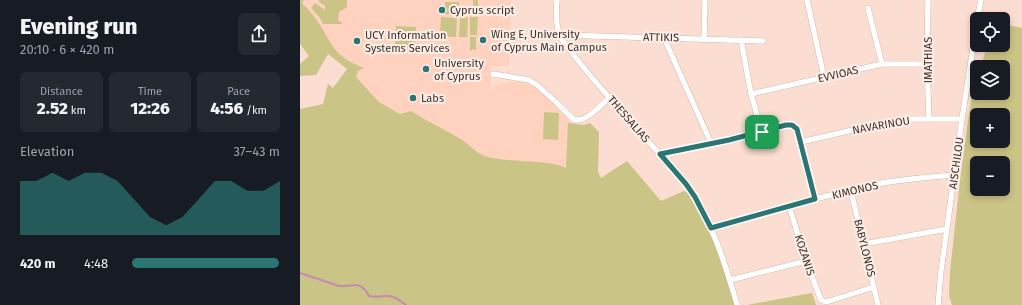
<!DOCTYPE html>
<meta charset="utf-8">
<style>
:root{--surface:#171b24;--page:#242831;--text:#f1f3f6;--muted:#9ea1a6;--accent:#2b7573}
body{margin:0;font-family:"Fira Sans",sans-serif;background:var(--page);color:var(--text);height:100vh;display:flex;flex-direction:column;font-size:15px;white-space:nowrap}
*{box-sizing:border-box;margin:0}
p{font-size:13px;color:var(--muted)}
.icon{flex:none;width:22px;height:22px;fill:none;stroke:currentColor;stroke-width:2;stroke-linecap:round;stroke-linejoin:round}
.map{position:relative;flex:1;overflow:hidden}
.sheet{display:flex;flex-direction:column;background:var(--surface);width:300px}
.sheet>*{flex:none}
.tools{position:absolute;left:670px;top:12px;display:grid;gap:8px}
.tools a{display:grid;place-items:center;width:40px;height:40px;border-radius:6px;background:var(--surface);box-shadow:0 2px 6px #0003;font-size:20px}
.pin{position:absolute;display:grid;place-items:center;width:34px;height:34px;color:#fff;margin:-17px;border-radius:8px;box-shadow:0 2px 6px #0006}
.round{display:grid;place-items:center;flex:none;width:42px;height:42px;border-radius:6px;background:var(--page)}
.summary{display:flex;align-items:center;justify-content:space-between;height:68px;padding:0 20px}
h1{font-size:22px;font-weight:800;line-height:30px}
.metrics{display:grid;grid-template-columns:repeat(3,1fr);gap:6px;height:68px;padding:4px 20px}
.metrics div{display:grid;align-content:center;border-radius:6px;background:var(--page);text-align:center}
.metrics b{font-size:17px;font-weight:800}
.metrics small{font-size:11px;font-weight:400}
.metrics p{font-size:11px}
.chart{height:112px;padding:8px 20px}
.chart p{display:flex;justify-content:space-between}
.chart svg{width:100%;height:72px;margin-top:4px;fill:var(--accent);opacity:.7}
ul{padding:0 20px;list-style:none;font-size:13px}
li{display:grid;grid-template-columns:64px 48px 1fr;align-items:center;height:30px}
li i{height:10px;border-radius:5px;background:var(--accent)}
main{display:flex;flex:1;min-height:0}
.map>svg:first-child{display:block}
.built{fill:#ffd2c0}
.green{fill:#cac487;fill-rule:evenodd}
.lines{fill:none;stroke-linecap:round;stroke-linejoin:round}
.stream{stroke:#c789ae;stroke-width:2}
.street-casing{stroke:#bc998b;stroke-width:6}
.street{stroke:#fff;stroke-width:5.5}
.route-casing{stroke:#fff;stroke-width:8}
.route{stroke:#2b7573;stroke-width:5}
.poi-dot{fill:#2b7573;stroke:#fdeee8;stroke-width:1.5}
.labels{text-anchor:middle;stroke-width:4;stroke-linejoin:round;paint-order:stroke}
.poi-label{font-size:11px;fill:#3d2f29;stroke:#fdeee8;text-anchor:start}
.street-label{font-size:11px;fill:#3d2f29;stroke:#fdeee8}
</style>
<main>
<section class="sheet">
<div class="summary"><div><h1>Evening run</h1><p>20:10 · 6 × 420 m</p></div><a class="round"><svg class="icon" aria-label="share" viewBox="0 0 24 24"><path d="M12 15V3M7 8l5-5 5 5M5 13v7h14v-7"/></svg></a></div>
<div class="metrics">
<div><p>Distance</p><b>2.52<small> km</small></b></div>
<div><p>Time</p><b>12:26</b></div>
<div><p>Pace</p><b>4:56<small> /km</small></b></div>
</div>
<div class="chart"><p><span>Elevation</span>37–43 m</p>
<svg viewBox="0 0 160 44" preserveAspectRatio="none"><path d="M0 44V11L10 11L20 6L30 11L40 6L50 6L60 11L70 22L80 33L90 38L100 33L110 22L120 11L130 11L140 17L150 17L160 11V44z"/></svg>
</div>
<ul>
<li><b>420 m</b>4:48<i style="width:99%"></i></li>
</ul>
</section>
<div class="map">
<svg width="722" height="305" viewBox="0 0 722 305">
<rect width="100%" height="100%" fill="#fbddd1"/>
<path class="built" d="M 4,0 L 211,0 L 209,66 L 191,66 L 191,87 L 201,83 L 221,81 L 234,87 L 256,104 L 272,124 L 284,125 L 290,123 L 299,132 L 298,172 L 301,178 L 184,156 L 160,139 L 111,111 L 100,114 L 79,102 L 56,77 L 57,71 L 64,67 L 52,63 L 39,54 L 31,46 L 16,18 L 2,2 Z"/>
<path class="green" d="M 0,0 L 4,0 L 2,3 C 7,8 12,13 16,19 C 34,45 31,55 64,68 L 58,71 L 56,77 L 79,102 L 100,114 L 111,111 C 127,121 144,129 159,138 C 168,143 176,153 185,156 C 205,163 252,159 266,168 L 268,123 L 284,125 L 290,123 L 299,132 L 298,172 L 301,178 L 327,161 L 361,201 L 384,191 L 388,193 L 414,242 L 435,305 L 0,305 L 0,109 L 23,104 L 28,84 L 33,88 L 47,69 L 28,54 L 16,75 L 0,76 L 0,64 L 9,56 L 0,44 Z
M 19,0 L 47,0 L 47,7 L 39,12 L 38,20 L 43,24 L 23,24 L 20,18 L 11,8 L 15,3 L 25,10 L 25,6 L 19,2 Z
M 173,0 L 178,0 L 178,12 L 173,12 Z
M 145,2 L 159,2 L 159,14 L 145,14 Z
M 141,17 L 157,18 L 156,37 L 140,36 Z
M 160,17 L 168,18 L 167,37 L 159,37 Z
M 170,17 L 178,17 L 177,35 L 170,35 Z
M 703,24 L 722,28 L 722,305 L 652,305 L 649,296 L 650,272 L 661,171 L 672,93 L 677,77 L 677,93 L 703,93 L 703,67 L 680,67 L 688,45 L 703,45 ZM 677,115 L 703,115 L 703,141 L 677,141 ZM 677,163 L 703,163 L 703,189 L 677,189 Z
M 96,26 L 116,27 L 115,48 L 95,48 Z
M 170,37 L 176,37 L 176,50 L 172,49 L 172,51 L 170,50 Z
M 244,112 L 259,113 L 258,140 L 243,139 Z
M 512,293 L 516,305 L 447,305 Z"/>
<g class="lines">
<path class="stream" d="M 0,273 L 39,286 C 54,287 60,279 69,296 C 76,298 79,296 86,296 C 94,295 100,301 106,305"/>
<defs>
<path id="street" d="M 257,0 C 256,15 255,28 263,41 C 291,80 325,114 356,150 C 369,164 382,178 393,194 C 414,227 426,267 437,304
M 507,0 L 524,77
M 628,1 L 627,64 L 629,119
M 568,8 L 582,64
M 677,19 L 681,0
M 259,35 L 463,41
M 364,38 L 411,143
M 404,38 L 405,0
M 441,40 L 451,94 L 462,132
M 193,74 L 229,80 L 237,85 L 257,103 L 273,119 C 284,125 301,105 310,97
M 451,94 L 582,64 L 627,64
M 501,142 L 587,122 L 608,119 L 662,119
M 360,154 L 429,140 L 486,125 L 492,125 L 497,129 L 499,136 L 515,199
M 551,191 L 578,305
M 489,206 L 506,261 L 521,300 L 526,302 L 574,287
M 411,228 C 467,212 524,195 582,183 C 606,179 630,177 654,175
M 564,244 L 647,229
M 430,280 L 506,261
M 638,305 L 641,271 L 662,119 L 677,22"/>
</defs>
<use href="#street" class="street-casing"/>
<use href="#street" class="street"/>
</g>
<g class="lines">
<defs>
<path id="route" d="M 486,125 L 492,125 L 497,129 L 515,199 L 411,228 L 395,197 L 386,184 L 360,154 L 429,140 Z"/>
</defs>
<use href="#route" class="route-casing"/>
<use href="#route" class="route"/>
</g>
<g class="poi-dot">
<circle cx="142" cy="10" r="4"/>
<circle cx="183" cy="40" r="4"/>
<circle cx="57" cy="41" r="4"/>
<circle cx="126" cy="69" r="4"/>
<circle cx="113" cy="98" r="4"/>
</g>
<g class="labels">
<g class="poi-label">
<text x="150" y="14">Cyprus script</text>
<text x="191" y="38">Wing Ε, University<tspan x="191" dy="13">of Cyprus Main Campus</tspan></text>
<text x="65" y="39">UCY Information<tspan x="65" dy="13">Systems Services</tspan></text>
<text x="134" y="67">University<tspan x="134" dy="13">of Cyprus</tspan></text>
<text x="121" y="102">Labs</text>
</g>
<g class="street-label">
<text transform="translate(361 37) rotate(1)" y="4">ATTIKIS</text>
<text transform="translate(628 60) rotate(-90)" y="4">IMATHIAS</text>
<text transform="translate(538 74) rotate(-13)" y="4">EVVIOAS</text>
<text transform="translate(329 119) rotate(49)" y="4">THESSALIAS</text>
<text transform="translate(581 125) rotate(-10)" y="4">NAVARINOU</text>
<text transform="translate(656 163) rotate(-82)" y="4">AISCHILOU</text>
<text transform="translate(555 190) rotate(-13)" y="4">KIMONOS</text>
<text transform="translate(565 248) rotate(76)" y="4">BABYLONOS</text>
<text transform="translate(505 255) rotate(72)" y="4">KOZANIS</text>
</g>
</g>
</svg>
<div class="tools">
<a><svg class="icon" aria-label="locate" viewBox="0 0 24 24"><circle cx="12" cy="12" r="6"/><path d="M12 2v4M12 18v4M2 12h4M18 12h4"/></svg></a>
<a><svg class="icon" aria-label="layers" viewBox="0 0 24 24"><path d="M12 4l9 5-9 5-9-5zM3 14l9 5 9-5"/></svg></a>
<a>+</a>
<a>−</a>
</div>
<div class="pin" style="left:462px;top:132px;background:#1e9e55"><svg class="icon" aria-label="arrive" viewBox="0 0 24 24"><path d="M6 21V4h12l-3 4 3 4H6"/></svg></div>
</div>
</main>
